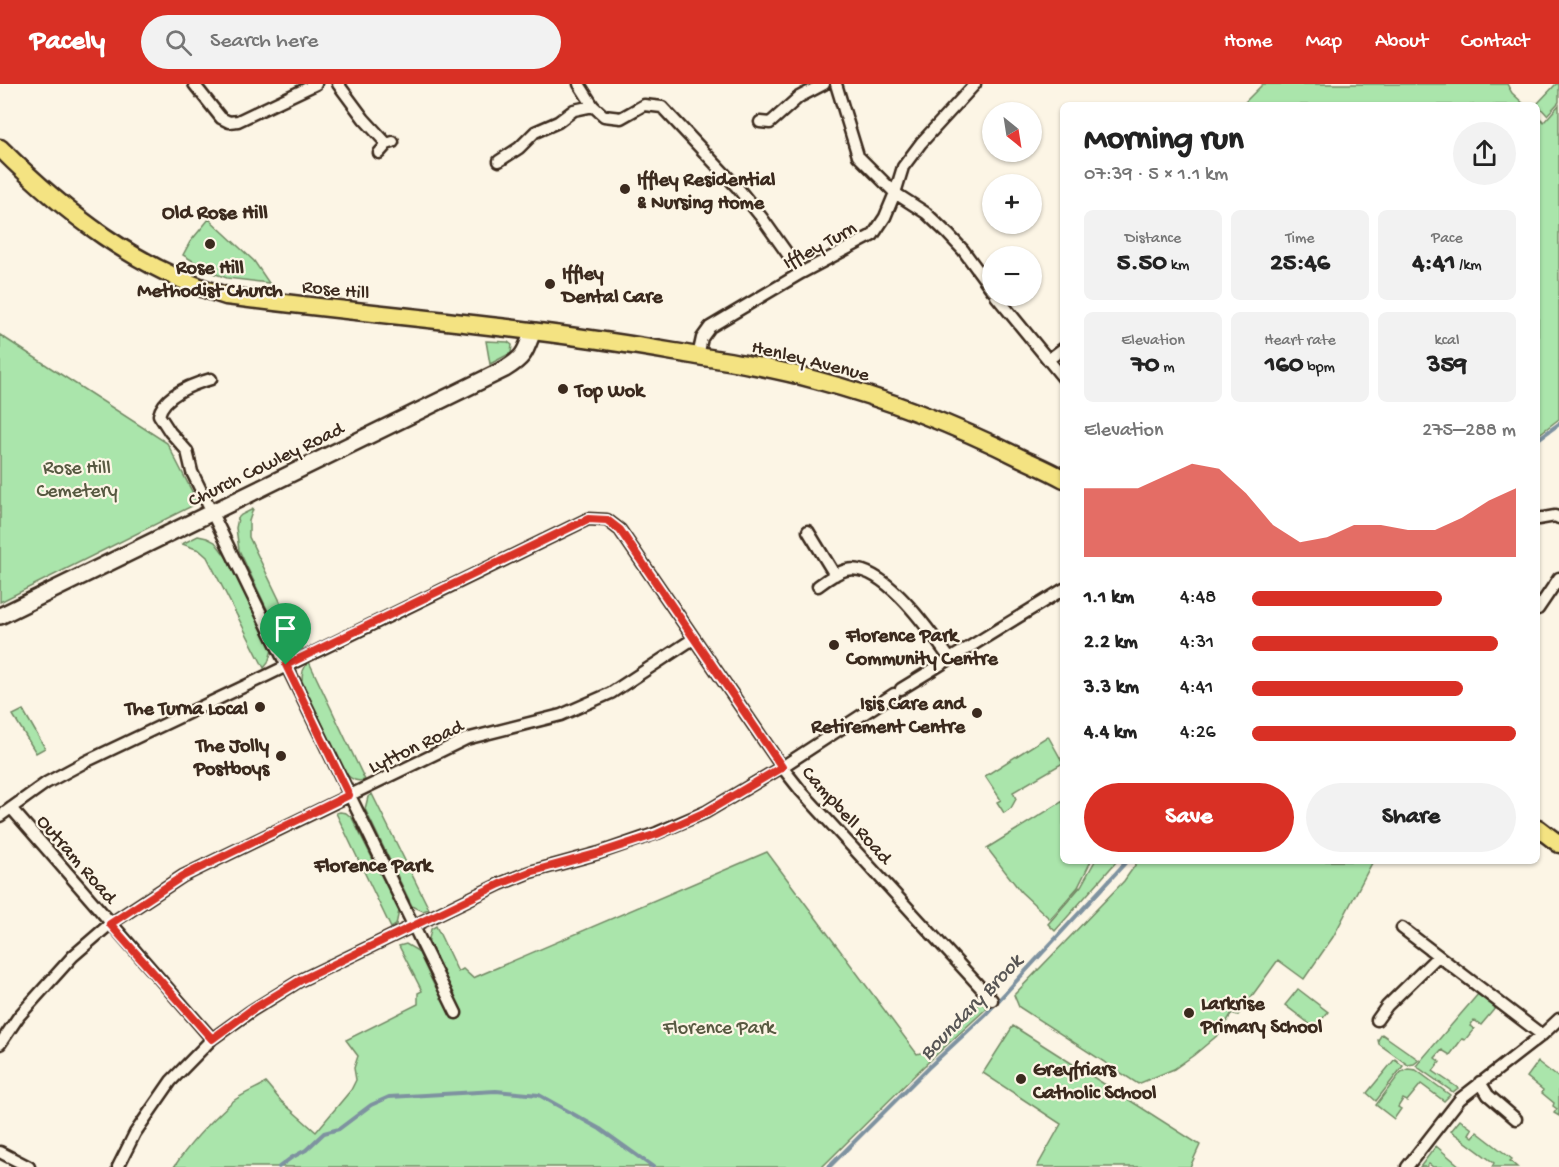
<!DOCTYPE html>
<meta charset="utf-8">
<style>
:root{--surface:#fff;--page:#f2f2f2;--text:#222;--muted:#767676;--accent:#d93025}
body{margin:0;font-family:"Gochi Hand",sans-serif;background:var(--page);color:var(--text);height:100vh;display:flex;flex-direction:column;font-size:22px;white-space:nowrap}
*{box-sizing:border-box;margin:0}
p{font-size:20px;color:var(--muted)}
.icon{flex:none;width:33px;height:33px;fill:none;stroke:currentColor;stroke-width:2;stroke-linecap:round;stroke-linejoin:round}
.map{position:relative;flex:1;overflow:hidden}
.details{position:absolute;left:1060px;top:18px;width:480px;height:762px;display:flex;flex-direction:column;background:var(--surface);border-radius:9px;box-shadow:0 2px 4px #0004}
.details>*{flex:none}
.needle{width:39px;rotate:150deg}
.controls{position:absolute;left:982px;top:18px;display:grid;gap:12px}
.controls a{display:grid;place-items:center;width:60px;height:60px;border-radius:50%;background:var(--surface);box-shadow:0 2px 4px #0004;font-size:30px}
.pin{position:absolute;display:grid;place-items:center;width:51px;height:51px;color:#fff;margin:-62px -26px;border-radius:50% 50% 50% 0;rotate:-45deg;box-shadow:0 0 6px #0007}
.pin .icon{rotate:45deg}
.round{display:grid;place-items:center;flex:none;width:63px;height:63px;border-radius:32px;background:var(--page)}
.head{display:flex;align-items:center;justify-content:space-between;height:102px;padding:0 24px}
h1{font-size:33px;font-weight:700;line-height:45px}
.figures{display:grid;grid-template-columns:repeat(3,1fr);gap:9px;height:102px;padding:6px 24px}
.figures div{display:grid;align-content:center;border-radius:9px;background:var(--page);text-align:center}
.figures b{font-size:26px;font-weight:700}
.figures small{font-size:16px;font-weight:400}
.figures p{font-size:16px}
.chart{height:168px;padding:12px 24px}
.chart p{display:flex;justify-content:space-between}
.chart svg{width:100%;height:108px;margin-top:6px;fill:var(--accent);opacity:.7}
.button{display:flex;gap:12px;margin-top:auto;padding:12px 24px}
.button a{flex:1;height:69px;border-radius:36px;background:var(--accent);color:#fff;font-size:24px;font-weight:700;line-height:69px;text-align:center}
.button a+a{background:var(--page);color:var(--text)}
ul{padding:0 24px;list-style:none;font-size:20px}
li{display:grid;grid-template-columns:96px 72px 1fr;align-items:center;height:45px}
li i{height:15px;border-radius:8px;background:var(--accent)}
header{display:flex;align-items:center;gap:36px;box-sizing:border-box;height:84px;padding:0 30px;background:var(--accent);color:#fff}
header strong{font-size:28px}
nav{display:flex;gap:33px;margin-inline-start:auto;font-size:21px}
.search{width:420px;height:54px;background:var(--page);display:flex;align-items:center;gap:15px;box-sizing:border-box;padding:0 21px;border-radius:33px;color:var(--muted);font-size:22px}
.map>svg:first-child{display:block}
.green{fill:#aae5ab;stroke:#728864;stroke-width:1.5}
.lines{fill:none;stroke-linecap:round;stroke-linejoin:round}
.stream{stroke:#7e92a0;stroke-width:4}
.street-casing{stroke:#3b2a1e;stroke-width:15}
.secondary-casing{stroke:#3b2a1e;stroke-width:20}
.primary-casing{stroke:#3b2a1e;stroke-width:21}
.street{stroke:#fcf5e5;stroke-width:10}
.secondary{stroke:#fcf5e5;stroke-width:15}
.primary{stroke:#f4e382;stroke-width:16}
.route-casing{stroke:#fff;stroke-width:12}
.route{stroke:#d93025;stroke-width:8}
.poi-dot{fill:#3b2a1e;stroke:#fcf5e5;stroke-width:2}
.labels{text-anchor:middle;stroke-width:4.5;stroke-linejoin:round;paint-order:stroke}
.poi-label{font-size:20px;font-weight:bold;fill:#3b2a1e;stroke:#fcf5e5;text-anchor:start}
.street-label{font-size:20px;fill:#3b2a1e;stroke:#fcf5e5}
.park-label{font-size:20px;fill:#575941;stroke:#fcf5e5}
.neighbourhood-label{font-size:21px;font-weight:bold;fill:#3b2a1e;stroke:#fcf5e5}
.water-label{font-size:21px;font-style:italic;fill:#575554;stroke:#fcf5e5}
</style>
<header>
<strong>Pacely</strong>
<div class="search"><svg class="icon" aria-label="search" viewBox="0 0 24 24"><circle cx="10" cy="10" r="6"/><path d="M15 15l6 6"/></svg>Search here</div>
<nav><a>Home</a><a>Map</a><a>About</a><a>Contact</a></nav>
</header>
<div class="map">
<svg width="1559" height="1083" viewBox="0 0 1559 1083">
<rect width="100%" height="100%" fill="#fcf5e5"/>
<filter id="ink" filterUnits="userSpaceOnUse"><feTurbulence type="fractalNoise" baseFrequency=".0167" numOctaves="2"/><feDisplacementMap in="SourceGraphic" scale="12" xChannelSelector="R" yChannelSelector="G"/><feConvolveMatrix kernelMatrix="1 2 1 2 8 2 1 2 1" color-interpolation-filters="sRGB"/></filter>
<g filter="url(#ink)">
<path class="green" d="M 1263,0 L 1507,0 L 1512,9 L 1525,21 L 1242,21 Z
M 1556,0 L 1559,0 L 1559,18 L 1547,31 L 1537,20 Z
M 1559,21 L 1559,335 L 1538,351 L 1538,32 L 1544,38 Z
M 209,135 L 254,177 L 269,199 L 227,194 L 213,189 L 183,171 L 190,158 Z
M 0,251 L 167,359 L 198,419 L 0,518 Z
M 486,257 L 508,258 L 512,261 L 511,269 L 490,280 Z
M 253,425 L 249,437 L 249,453 L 303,565 C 295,567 291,564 284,561 L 239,466 L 236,444 L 238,434 L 241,431 Z
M 198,452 L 207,454 L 215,458 L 230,478 L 272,566 L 268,579 L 264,584 L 207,473 L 199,466 L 182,460 Z
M 309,578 L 365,696 C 357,698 352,696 346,690 L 302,597 C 302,589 303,583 309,578 Z
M 23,626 L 45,664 L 36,669 L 13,631 Z
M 1048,652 L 1063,679 L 1013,708 L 1016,715 L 1011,724 L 1004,729 L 997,718 L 1001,716 L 985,692 Z
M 372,710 L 429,825 L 423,827 L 412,822 L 365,725 L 368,713 Z
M 1063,717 L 1064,777 L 1091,777 L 1078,803 L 1050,835 L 1021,808 L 987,764 Z
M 340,728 L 346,729 L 352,734 L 399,827 L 396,841 L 391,844 L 336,729 Z
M 767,768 L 917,970 L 927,967 L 981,917 L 987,924 L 923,983 L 822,1083 L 174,1083 C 189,1060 211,1037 232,1018 C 242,1010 255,1005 266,999 L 281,1017 L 316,1048 L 351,1006 L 356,996 L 354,984 L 358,972 L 346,956 L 418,920 L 418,909 L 422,907 L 399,862 L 406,860 L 418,867 L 434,901 L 444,896 L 428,860 L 431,845 L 436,842 L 458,888 L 463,885 L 473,894 Z
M 1095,777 L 1117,777 L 1055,847 L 1048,840 L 1081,802 Z
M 1138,777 L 1373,777 L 1333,853 L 1304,895 L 1278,876 L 1238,931 L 1232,929 L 1219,950 L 1194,971 L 1174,985 L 1138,1000 L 1019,923 L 1014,911 L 1124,797 Z
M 1298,905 L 1328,928 L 1315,944 L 1285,921 Z
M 1479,909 L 1497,922 L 1481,941 L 1474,936 L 1470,942 L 1474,945 L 1465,956 L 1462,955 L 1450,971 L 1442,966 L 1435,974 L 1440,978 L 1433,987 L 1458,1004 L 1453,1008 L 1416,982 Z
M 1013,942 L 1200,1061 L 1190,1083 L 1037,1083 L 1061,1040 L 983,989 Z
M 1382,950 L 1419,976 L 1414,980 L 1408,981 L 1379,960 L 1378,956 Z
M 1395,975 L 1403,982 L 1376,1017 L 1367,1009 Z
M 1538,978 L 1559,994 L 1559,1032 L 1554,1029 L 1557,1025 L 1553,1022 L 1554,1019 L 1542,1009 L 1543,1006 L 1527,993 Z
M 1408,985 L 1416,986 L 1450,1011 L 1444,1017 L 1421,1000 L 1407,1017 L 1403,1015 L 1398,1023 L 1401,1025 L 1394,1035 L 1376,1021 L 1401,988 Z
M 1460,1036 L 1472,1045 L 1469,1050 L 1473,1053 L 1477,1048 L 1512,1075 L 1510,1077 L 1517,1083 L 1492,1083 L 1494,1079 L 1451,1047 Z
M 1436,1062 L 1461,1083 L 1433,1083 L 1429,1080 L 1426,1083 L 1420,1083 Z"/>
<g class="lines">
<path class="stream" d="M 1538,355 L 1559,340
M 279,1083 L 291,1074 L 306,1066 L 324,1049 L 339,1045 L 371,1021 L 389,1013 L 496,1007 L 539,1011 L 600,1045 L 653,1083
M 829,1083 L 928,984 L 986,930 L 1127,777"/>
<defs>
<path id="street" d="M 194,0 L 221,34 L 229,38 L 238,37 L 316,0
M 338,0 L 364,35 L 387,60
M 579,0 L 593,22 L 604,32 L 621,34 L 644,21 L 662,23 L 737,103 L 762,134 L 801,189
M 836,0 L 858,72 L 895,109 L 926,129 L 948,150 L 963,166 L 993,207
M 760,38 L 770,39 L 799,13 L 824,0
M 379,69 L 387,60 L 393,58
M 499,77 L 519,64 L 535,48 L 558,38 L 574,26 L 593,22
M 996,212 L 1064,295
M 698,272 L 702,254 L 710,243 L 801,189 L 873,151 L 885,133 L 895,109 L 903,83 L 921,59 L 975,0
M 1048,276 L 1064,264
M 211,295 C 193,300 164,311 159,331 L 170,348 L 187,367 L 192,388 L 456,929
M 1538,435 L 1555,432 L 1559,434
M 808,447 L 835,491
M 818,502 C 826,496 835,489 846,486 C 883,477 931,549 950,575
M 1538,525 L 1559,494
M 901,605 L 1064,505
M 11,724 L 212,955
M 0,732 L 46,699 L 87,677 L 266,592 L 588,435 L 607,436 L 620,446 L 782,683 L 801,707 L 992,916
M 1402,844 L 1542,951
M 1377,936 L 1387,922 L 1438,872
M 0,960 L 19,932 L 73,872 L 110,840 L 183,792 L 466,655 L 561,631 L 611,609 L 693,555
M 1480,998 L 1488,1011 L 1516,1035
M 0,1068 L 29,1083
M 118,1083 L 135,1049 L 171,997 L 212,955 L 251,927 L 301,896 L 500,800 L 530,788 L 599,769 L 657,749 L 706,728 L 782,683 L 894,610
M 1407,1083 L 1460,1015 L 1542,951 L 1559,935"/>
<path id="secondary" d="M 0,532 L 505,285 C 525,273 525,268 533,247"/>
<path id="primary" d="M 0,64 C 65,129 137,185 226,212 C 375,231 526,242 674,268 C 722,276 770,283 816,296 C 888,315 957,342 1023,375 C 1036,381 1050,387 1064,395
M 1538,744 L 1559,760"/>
</defs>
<use href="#street" class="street-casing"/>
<use href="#secondary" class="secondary-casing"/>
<use href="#primary" class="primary-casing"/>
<use href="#street" class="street"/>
<use href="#secondary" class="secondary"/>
<use href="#primary" class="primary"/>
</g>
</g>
<g class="lines" filter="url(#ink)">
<defs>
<path id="route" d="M 588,435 L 607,436 L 620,446 L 782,683 L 706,728 L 657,750 L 599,769 L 530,788 L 500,800 L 301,896 L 250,927 L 212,955 L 110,840 L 183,792 L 349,711 L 286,581 Z"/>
</defs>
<use href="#route" class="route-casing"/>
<use href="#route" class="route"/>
</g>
<g class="poi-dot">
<circle cx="625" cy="105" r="6"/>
<circle cx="210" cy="160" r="6"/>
<circle cx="550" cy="200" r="6"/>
<circle cx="563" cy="305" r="6"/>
<circle cx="834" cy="561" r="6"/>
<circle cx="260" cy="623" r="6"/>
<circle cx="977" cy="629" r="6"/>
<circle cx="281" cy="672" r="6"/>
<circle cx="1189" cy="929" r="6"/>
<circle cx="1021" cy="995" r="6"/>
</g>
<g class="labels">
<g class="poi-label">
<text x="637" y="101">Iffley Residential<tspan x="637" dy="23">&amp; Nursing Home</tspan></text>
<text x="210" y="189" text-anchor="middle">Rose Hill<tspan x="210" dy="23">Methodist Church</tspan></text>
<text x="562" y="195">Iffley<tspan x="562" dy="23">Dental Care</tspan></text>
<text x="575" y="312">Top Wok</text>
<text x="846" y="557">Florence Park<tspan x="846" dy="23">Community Centre</tspan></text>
<text x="965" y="625" text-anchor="end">Isis Care and<tspan x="965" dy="23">Retirement Centre</tspan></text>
<text x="248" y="630" text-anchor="end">The Turna Local</text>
<text x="269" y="667" text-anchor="end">The Jolly<tspan x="269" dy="23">Postboys</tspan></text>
<text x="1201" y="925">Larkrise<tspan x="1201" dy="23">Primary School</tspan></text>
<text x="1033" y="991">Greyfriars<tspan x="1033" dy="23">Catholic School</tspan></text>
</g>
<g class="street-label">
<text transform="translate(819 160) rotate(-28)" y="7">Iffley Turn</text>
<text transform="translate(336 204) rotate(6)" y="7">Rose Hill</text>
<text transform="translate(811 275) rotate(14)" y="7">Henley Avenue</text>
<text transform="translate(265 379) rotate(-26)" y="7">Church Cowley Road</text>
<text transform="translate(415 661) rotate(-25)" y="7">Lytton Road</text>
<text transform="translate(848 730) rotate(48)" y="7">Campbell Road</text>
<text transform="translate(78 774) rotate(49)" y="7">Outram Road</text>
</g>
<g class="park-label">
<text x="77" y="389">Rose Hill<tspan x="77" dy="23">Cemetery</tspan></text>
<text x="719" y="949">Florence Park</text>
</g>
<g class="neighbourhood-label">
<text x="215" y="134">Old Rose Hill</text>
<text x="373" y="787">Florence Park</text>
</g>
<g class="water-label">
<text transform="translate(970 922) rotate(-46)" y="7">Boundary Brook</text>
</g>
</g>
</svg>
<div class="controls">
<a><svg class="needle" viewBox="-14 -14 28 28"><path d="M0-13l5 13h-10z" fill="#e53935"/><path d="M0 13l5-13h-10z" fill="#767676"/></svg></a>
<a>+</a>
<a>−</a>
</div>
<div class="pin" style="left:286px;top:581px;background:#1e9e55"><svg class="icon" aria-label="arrive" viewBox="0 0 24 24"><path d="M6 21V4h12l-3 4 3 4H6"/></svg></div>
<section class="details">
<div class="head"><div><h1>Morning run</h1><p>07:39 · 5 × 1.1 km</p></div><a class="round"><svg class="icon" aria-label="share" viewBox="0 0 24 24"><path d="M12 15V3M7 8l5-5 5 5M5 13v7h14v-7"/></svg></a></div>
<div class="figures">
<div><p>Distance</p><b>5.50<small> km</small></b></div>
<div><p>Time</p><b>25:46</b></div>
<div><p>Pace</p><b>4:41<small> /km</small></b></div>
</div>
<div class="figures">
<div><p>Elevation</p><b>70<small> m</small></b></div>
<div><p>Heart rate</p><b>160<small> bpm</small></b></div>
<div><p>kcal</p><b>359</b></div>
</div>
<div class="chart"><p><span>Elevation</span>275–288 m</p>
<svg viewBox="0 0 160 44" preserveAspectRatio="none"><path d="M0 44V16L10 16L20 16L30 11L40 6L50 8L60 18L70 31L80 38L90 36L100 31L110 31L120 33L130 33L140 28L150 21L160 16V44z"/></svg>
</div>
<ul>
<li><b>1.1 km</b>4:48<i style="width:72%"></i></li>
<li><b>2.2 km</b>4:31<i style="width:93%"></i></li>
<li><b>3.3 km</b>4:41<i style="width:80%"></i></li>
<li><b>4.4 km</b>4:26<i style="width:100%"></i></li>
</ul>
<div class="button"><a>Save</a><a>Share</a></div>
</section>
</div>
